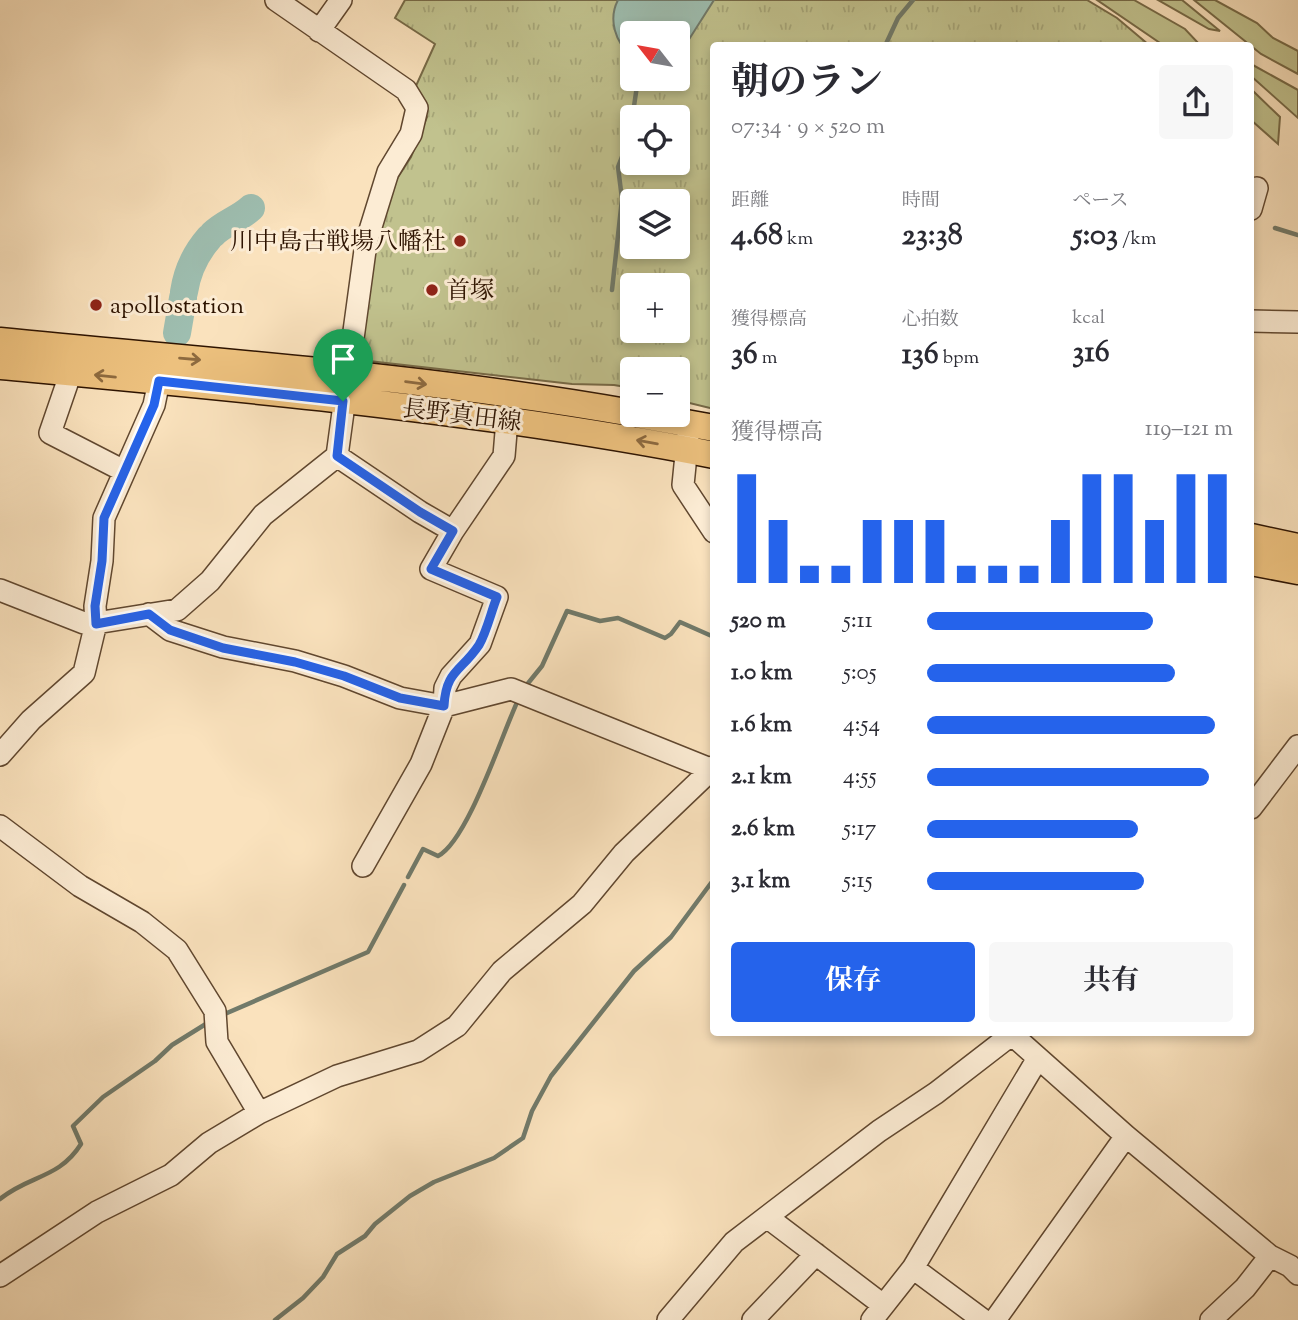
<!DOCTYPE html>
<html lang="ja">
<meta charset="utf-8">
<style>
:root{--surface:#fff;--page:#f7f7f7;--text:#2b2b33;--muted:#7c7c81;--accent:#2563eb}
body{margin:0;font-family:"Sorts Mill Goudy","Noto Serif JP",serif;background:var(--page);color:var(--text);height:100vh;display:flex;flex-direction:column;font-size:26px;white-space:nowrap}
*{box-sizing:border-box;margin:0}
p{font-size:23px;color:var(--muted)}
.icon{flex:none;width:38px;height:38px;fill:none;stroke:currentColor;stroke-width:2;stroke-linecap:round;stroke-linejoin:round}
.map{position:relative;flex:1;overflow:hidden}
.drawer{position:absolute;left:710px;top:42px;width:544px;height:994px;display:flex;flex-direction:column;background:var(--surface);border-radius:7px;box-shadow:0 4px 10px #0003}
.drawer>*{flex:none}
.needle{width:46px;rotate:301deg}
.tools{position:absolute;left:620px;top:21px;display:grid;gap:14px}
.tools a{display:grid;place-items:center;width:70px;height:70px;border-radius:7px;background:var(--surface);box-shadow:0 4px 10px #0003;font-size:35px}
.pin{position:absolute;display:grid;place-items:center;width:60px;height:60px;color:#fff;margin:-72px -30px;border-radius:50% 50% 50% 0;rotate:-45deg;box-shadow:0 0 7px #0007}
.pin .icon{rotate:45deg}
.round{display:grid;place-items:center;flex:none;width:74px;height:74px;border-radius:7px;background:var(--page)}
.head{display:flex;align-items:center;justify-content:space-between;height:119px;padding:0 21px}
h1{font-size:38px;font-weight:700;line-height:52px}
.figures{display:grid;grid-template-columns:repeat(3,1fr);gap:10px;height:119px;padding:7px 21px}
.figures div{display:grid;align-content:center}
.figures b{font-size:30px;font-weight:700}
.figures small{font-size:19px;font-weight:400}
.figures p{font-size:19px}
.chart{height:196px;padding:14px 21px}
.chart p{display:flex;justify-content:space-between}
.chart svg{width:100%;height:126px;margin-top:7px;stroke:var(--accent);stroke-width:6}
.cta{display:flex;gap:14px;margin-top:auto;padding:14px 21px}
.cta a{flex:1;height:80px;border-radius:7px;background:var(--accent);color:#fff;font-size:28px;font-weight:700;line-height:80px;text-align:center}
.cta a+a{background:var(--page);color:var(--text)}
ul{padding:0 21px;list-style:none;font-size:23px}
li{display:grid;grid-template-columns:112px 84px 1fr;align-items:center;height:52px}
li i{height:18px;border-radius:9px;background:var(--accent)}
.map>svg:first-child{display:block}
.grass{fill:#c1c28e;stroke:#776a47;stroke-width:2}
.park{fill:url(#park-tufts);stroke:#776a47;stroke-width:2;fill-rule:evenodd}
.water{fill:#9ebeb0;stroke:#717a6a;stroke-width:2}
.lines{fill:none;stroke-linecap:round;stroke-linejoin:round}
.stream{stroke:#717a6a;stroke-width:4.5}
.river{stroke:#9ebeb0;stroke-width:28}
.minor-casing{stroke:#60472f;stroke-width:24}
.major-casing{stroke:#2d1300;stroke-width:29}
.minor{stroke:#fcecd4;stroke-width:21}
.major{stroke:#edc17e;stroke-width:26}
.oneway{stroke:#8d6a3f}
.route-casing{stroke:#fff;stroke-width:14}
.route{stroke:#2563eb;stroke-width:9}
.poi-dot{fill:#8f2418;stroke:#fcecd4;stroke-width:2.5}
.labels{text-anchor:middle;stroke-width:6;stroke-linejoin:round;paint-order:stroke}
.poi-label{font-size:24px;fill:#2d1300;stroke:#fcecd4;text-anchor:start}
.street-label{font-size:24px;fill:#2d1300;stroke:#fcecd4}
</style>
<div class="map">
<svg width="1298" height="1320" viewBox="0 0 1298 1320">
<defs>
<pattern id="park-tufts" width="24" height="20" patternUnits="userSpaceOnUse" patternTransform="scale(1.75)"><rect width="24" height="20" fill="#c1c28e"/><path d="M3 7l-1-3M5 7V3M7 7l1-3M15 17l-1-3M17 17v-4M19 17l1-3" fill="none" stroke="#a6a679"/></pattern>
</defs>
<rect width="100%" height="100%" fill="#fae2bd"/>
<filter id="stains"><feTurbulence type="fractalNoise" baseFrequency=".00286" numOctaves="4"/><feColorMatrix values="0 0 0 0 .2 0 0 0 0 .09 0 0 0 0 .02 0 0 0 .5 -.17"/></filter>
<radialGradient id="worn" r=".72"><stop offset=".6" stop-color="#630" stop-opacity="0"/><stop offset="1" stop-color="#630" stop-opacity=".3"/></radialGradient>
<path class="grass" d="M 1097,0 L 1134,0 L 1185,29 L 1200,45 L 1163,45 Z
M 1158,0 L 1182,0 L 1220,31 L 1209,29 Z
M 1194,0 L 1215,0 L 1257,23 L 1273,38 L 1298,51 L 1298,74 L 1261,54 Z
M 1251,64 L 1298,90 L 1298,118 L 1251,76 Z
M 1251,89 L 1280,117 L 1278,144 L 1251,120 Z"/>
<path class="park" d="M 405,0 L 1087,0 L 1117,18 L 1149,45 L 714,46 L 714,409 L 677,400 L 677,369 L 632,369 L 632,388 L 614,385 L 572,384 L 360,360 L 375,232 L 389,191 L 411,157 L 427,117 L 415,88 L 435,44 L 395,18 ZM 632,33 L 677,33 L 677,79 L 632,79 ZM 632,117 L 677,117 L 677,163 L 632,163 ZM 632,201 L 677,201 L 677,247 L 632,247 ZM 632,285 L 677,285 L 677,331 L 632,331 Z"/>
<path class="water" d="M 618,0 L 714,0 L 688,41 L 677,53 L 677,33 L 632,33 L 632,56 C 615,43 608,19 618,0 Z"/>
<g class="lines">
<path class="stream" d="M 885,46 L 898,18 L 913,0
M 633,113 L 638,79
M 1275,228 L 1298,235
M 612,290 L 622,199 L 618,167 L 630,136
M 525,687 L 542,666 L 567,611 L 600,621 L 618,618 L 665,638 L 671,634 L 680,622 L 714,637
M 408,877 L 423,849 L 438,856 C 468,841 503,731 519,698
M 220,1016 L 368,952 L 404,885
M 0,1199 C 29,1175 59,1179 81,1144 L 73,1126 L 103,1097 L 155,1061 L 172,1045 L 209,1022
M 275,1320 L 303,1298 L 323,1277 L 337,1254 L 365,1236 L 375,1224 L 410,1196 L 434,1182 L 494,1158 L 523,1138 L 532,1111 L 551,1076 L 634,971 L 671,937 L 714,879"/>
<path class="river" d="M 213,234 C 224,223 239,219 251,208
M 184,292 C 187,272 195,254 209,238
M 177,333 L 183,298"/>
<defs>
<path id="minor" d="M 319,31 L 341,0
M 1251,209 L 1257,188
M 1251,321 L 1298,322
M 71,372 L 50,433 L 124,471
M 688,435 L 683,485 L 714,532
M 337,456 L 420,512 L 453,531
M 0,590 L 84,623 L 96,623 L 177,610 L 210,581 L 263,515 L 337,456 L 366,243 L 388,172 L 411,134 L 417,108 L 406,90 L 276,0
M 149,614 L 170,630 L 223,647 L 295,661 L 344,676 L 400,698 L 444,706 L 511,689 L 710,769
M 0,755 L 31,720 L 84,673 L 96,623 L 95,606 L 102,561 L 104,518 L 154,405 L 159,381
M 1251,808 L 1298,746
M 0,826 L 80,886 L 142,922 L 177,950 L 215,1011 L 217,1042 L 259,1113
M 363,866 L 421,764 L 444,706 L 445,688 L 451,676 L 480,644 L 497,597 L 431,569 L 453,531 L 504,456 L 507,420
M 1009,1032 L 1126,1136 L 1270,1256 L 1245,1288 L 1211,1320
M 767,1217 L 883,1305
M 1270,1256 L 1290,1266 L 1298,1274
M 913,1268 L 983,1320
M 0,1276 L 97,1212 L 171,1175 L 209,1143 L 259,1113 L 337,1076 L 418,1051 L 457,1026 L 502,971 L 582,904 L 624,853 L 714,767
M 668,1320 L 734,1242 L 879,1131 L 936,1093 L 1015,1032
M 753,1320 L 816,1254
M 872,1320 L 913,1268 L 1038,1058
M 995,1320 L 1126,1136"/>
<path id="major" d="M 0,341 C 211,362 423,376 632,413
M 0,366 C 238,388 479,409 714,455
M 641,415 L 714,428
M 1251,537 L 1298,547
M 1251,562 L 1298,571"/>
</defs>
<use href="#minor" class="minor-casing"/>
<use href="#major" class="major-casing"/>
<use href="#minor" class="minor"/>
<use href="#major" class="major"/>
</g>
<defs><path id="oneway-shaft" d="M-6 0H5M1.5-3L5.5 0L1.5 3" fill="none" stroke-width="1.6" stroke-linecap="round" stroke-linejoin="round" transform="scale(1.75)"/></defs>
<g class="oneway">
<use href="#oneway-shaft" transform="translate(190 359) rotate(5)"/>
<use href="#oneway-shaft" transform="translate(105 376) rotate(-174)"/>
<use href="#oneway-shaft" transform="translate(416 383) rotate(7)"/>
<use href="#oneway-shaft" transform="translate(647 442) rotate(-170)"/>
</g>
<g class="lines">
<defs>
<path id="route" d="M 159,381 L 343,401 L 337,456 L 420,512 L 453,531 L 431,569 L 497,597 C 491,612 487,631 479,645 C 461,672 446,670 444,706 L 400,698 L 344,676 L 295,662 L 223,648 L 170,630 L 149,614 L 96,624 L 95,606 L 102,561 L 104,518 L 154,405 Z"/>
</defs>
<use href="#route" class="route-casing"/>
<use href="#route" class="route"/>
</g>
<g class="poi-dot">
<circle cx="460" cy="241" r="7"/>
<circle cx="432" cy="290" r="7"/>
<circle cx="96" cy="305" r="7"/>
</g>
<g class="labels">
<g class="poi-label">
<text x="446" y="249" text-anchor="end">川中島古戦場八幡社</text>
<text x="446" y="298">首塚</text>
<text x="110" y="313">apollostation</text>
</g>
<g class="street-label">
<text transform="translate(462 415) rotate(7)" y="8">長野真田線</text>
</g>
</g>
<rect width="100%" height="100%" filter="url(#stains)"/>
<rect width="100%" height="100%" fill="url(#worn)"/>
</svg>
<div class="tools">
<a><svg class="needle" viewBox="-14 -14 28 28"><path d="M0-13l5 13h-10z" fill="#e53935"/><path d="M0 13l5-13h-10z" fill="#7c7c81"/></svg></a>
<a><svg class="icon" aria-label="locate" viewBox="0 0 24 24"><circle cx="12" cy="12" r="6"/><path d="M12 2v4M12 18v4M2 12h4M18 12h4"/></svg></a>
<a><svg class="icon" aria-label="layers" viewBox="0 0 24 24"><path d="M12 4l9 5-9 5-9-5zM3 14l9 5 9-5"/></svg></a>
<a>+</a>
<a>−</a>
</div>
<div class="pin" style="left:343px;top:401px;background:#1e9e55"><svg class="icon" aria-label="arrive" viewBox="0 0 24 24"><path d="M6 21V4h12l-3 4 3 4H6"/></svg></div>
<section class="drawer">
<div class="head"><div><h1>朝のラン</h1><p>07:34 · 9 × 520 m</p></div><a class="round"><svg class="icon" aria-label="share" viewBox="0 0 24 24"><path d="M12 15V3M7 8l5-5 5 5M5 13v7h14v-7"/></svg></a></div>
<div class="figures">
<div><p>距離</p><b>4.68<small> km</small></b></div>
<div><p>時間</p><b>23:38</b></div>
<div><p>ペース</p><b>5:03<small> /km</small></b></div>
</div>
<div class="figures">
<div><p>獲得標高</p><b>36<small> m</small></b></div>
<div><p>心拍数</p><b>136<small> bpm</small></b></div>
<div><p>kcal</p><b>316</b></div>
</div>
<div class="chart"><p><span>獲得標高</span>119–121 m</p>
<svg viewBox="0 0 160 44" preserveAspectRatio="none"><path d="M5 44V6M15 44V22M25 44V38M35 44V38M45 44V22M55 44V22M65 44V22M75 44V38M85 44V38M95 44V38M105 44V22M115 44V6M125 44V6M135 44V22M145 44V6M155 44V6"/></svg>
</div>
<ul>
<li><b>520 m</b>5:11<i style="width:74%"></i></li>
<li><b>1.0 km</b>5:05<i style="width:81%"></i></li>
<li><b>1.6 km</b>4:54<i style="width:94%"></i></li>
<li><b>2.1 km</b>4:55<i style="width:92%"></i></li>
<li><b>2.6 km</b>5:17<i style="width:69%"></i></li>
<li><b>3.1 km</b>5:15<i style="width:71%"></i></li>
</ul>
<div class="cta"><a>保存</a><a>共有</a></div>
</section>
</div>
